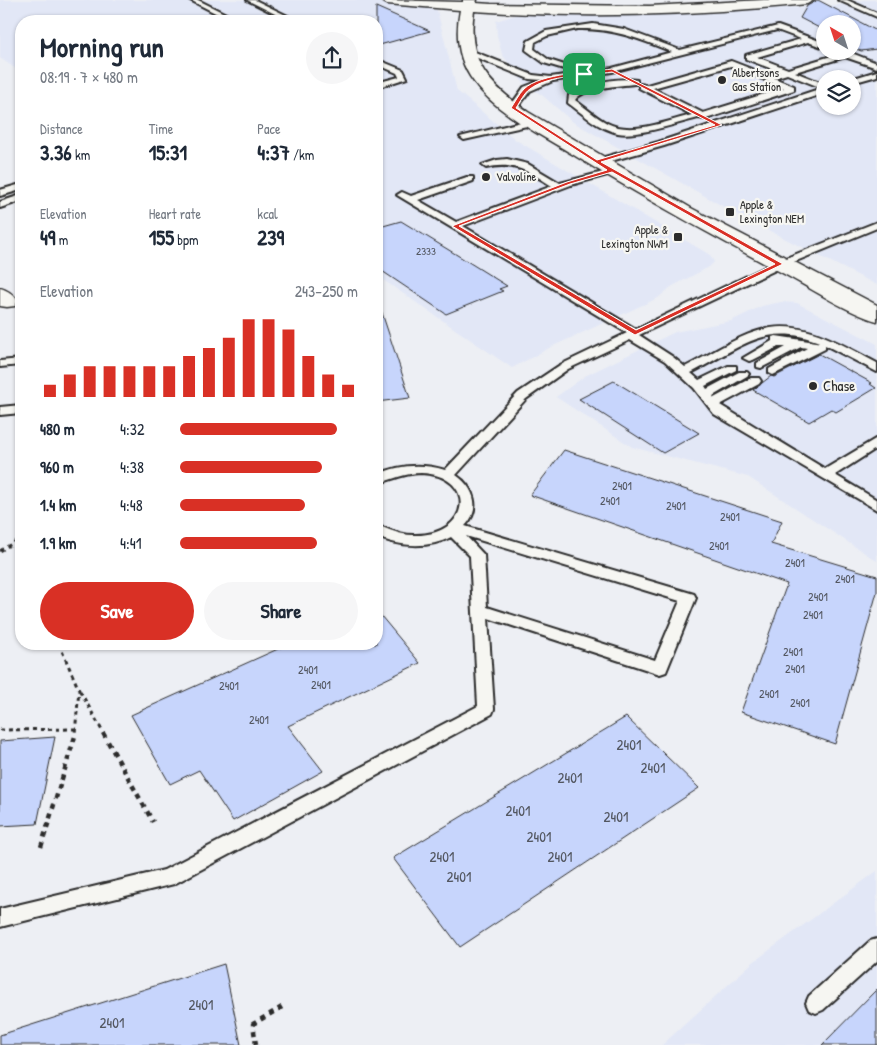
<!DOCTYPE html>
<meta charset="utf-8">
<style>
:root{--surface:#fff;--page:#f6f6f7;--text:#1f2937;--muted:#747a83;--accent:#d93025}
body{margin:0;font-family:"Patrick Hand",sans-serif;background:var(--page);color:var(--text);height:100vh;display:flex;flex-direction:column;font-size:19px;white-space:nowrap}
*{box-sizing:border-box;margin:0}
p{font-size:16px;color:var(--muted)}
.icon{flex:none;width:28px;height:28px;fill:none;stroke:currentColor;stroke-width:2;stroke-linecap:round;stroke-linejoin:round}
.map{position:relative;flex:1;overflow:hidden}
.panel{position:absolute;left:15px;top:15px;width:368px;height:635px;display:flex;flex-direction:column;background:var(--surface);border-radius:20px;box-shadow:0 1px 4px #0004}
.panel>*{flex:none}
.needle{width:32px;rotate:321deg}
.fabs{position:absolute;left:816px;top:15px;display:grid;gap:10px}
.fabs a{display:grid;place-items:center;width:45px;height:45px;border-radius:50%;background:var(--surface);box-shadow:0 1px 4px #0004;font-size:25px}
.pin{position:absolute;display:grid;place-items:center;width:42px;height:42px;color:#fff;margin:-21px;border-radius:10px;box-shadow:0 2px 8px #0006}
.round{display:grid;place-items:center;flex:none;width:52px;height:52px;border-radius:26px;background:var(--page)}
.overview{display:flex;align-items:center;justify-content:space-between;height:85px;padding:0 25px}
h1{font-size:28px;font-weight:700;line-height:38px}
.metrics{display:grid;grid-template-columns:repeat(3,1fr);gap:8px;height:85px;padding:5px 25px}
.metrics div{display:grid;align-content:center}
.metrics b{font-size:21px;font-weight:700}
.metrics small{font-size:14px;font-weight:400}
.metrics p{font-size:14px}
.chart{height:140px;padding:10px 25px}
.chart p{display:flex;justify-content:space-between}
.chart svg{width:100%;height:90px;margin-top:5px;stroke:var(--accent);stroke-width:6}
.primary-button{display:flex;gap:10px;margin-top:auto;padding:10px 25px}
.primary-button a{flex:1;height:58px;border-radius:30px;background:var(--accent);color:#fff;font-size:20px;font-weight:700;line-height:58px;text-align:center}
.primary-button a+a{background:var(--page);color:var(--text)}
ul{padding:0 25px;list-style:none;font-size:16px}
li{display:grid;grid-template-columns:80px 60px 1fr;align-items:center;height:38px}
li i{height:12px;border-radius:6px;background:var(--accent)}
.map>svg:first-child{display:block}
.built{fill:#e2e7f6;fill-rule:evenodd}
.building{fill:#c7d5fc;stroke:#2b2b2b}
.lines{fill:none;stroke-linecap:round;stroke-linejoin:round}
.lane-casing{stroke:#2b2b2b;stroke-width:4}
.street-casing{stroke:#2b2b2b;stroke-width:3}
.secondary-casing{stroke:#2b2b2b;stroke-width:3}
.path-far1{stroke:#2b2b2b;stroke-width:3;stroke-dasharray:4 4;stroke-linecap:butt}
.path{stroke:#2b2b2b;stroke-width:4.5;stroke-dasharray:5 5;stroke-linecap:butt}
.lane{fill:#f6f6f2;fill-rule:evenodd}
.street{fill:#f6f6f2;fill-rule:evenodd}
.secondary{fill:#f6f6f2;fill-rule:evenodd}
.route{fill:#d93025;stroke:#fff;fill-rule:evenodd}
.poi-dot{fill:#2b2b2b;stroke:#f6f6f2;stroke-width:2}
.labels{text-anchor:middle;stroke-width:4.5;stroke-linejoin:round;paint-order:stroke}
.far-number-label{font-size:11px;fill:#52565f}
.far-poi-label{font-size:12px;fill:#2b2b2b;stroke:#f6f6f2;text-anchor:start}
.number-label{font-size:12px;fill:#52565f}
.poi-label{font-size:15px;fill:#2b2b2b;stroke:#f6f6f2;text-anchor:start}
.near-number-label{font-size:15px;fill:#52565f}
</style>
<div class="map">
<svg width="877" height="1045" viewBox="0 0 877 1045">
<rect width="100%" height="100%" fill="#edeff4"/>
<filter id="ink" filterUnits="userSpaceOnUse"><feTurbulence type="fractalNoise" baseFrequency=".02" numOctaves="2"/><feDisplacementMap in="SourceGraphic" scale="10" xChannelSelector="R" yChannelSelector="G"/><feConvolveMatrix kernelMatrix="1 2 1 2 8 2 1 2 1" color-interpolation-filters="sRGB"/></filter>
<g filter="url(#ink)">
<path class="built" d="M 0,0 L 371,0 L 437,10 L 457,91 L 516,140 L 710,255 L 714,262 L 709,267 L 671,287 L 658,298 L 551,347 L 512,368 L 376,275 L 376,21 L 21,21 L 21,72 L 0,58 Z
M 864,0 L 877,0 L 877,285 L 742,217 L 573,122 L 542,95 L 525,85 L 502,54 L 497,35 L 496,21 L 519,14 L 679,14 L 838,5 ZM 825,24 L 852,24 L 852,51 L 825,51 ZM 825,79 L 852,79 L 852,106 L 825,106 Z
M 781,302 L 797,303 L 877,344 L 877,561 L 748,477 L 632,447 L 556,397 L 585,376 L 675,332 L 731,321 L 762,306 Z
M 877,871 L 877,1045 L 662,1045 L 752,963 Z"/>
<path class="building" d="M 818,0 L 877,31 L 877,49 L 861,51 L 852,47 L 852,24 L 825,24 L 825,31 L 800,18 L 807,6 Z
M 376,7 L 430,31 L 376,46 Z
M 401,221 L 462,258 L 507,286 L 499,289 L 503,291 L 446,314 L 376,267 L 376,228 Z
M 376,310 L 381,310 L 410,398 L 376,402 Z
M 819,354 L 872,383 L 870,384 L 876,388 L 836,412 L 831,409 L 809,422 L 753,390 L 771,376 L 774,377 Z
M 614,381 L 699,433 L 663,453 L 579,399 Z
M 564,450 L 782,521 L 771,544 L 877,576 L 877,592 L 835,744 L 741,712 L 787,584 L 530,495 Z
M 376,610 L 420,663 L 288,726 L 323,771 L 233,821 L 199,770 L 170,784 L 131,715 L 289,644 L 376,644 Z
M 626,717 L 699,788 L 460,947 L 393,858 Z
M 55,737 L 37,824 L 0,826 L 0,741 Z
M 224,964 L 241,1045 L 0,1045 L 0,1035 Z
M 877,989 L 877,1045 L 822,1045 Z"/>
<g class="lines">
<defs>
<path id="lane" d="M 190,0 L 198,0 L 240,21 L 231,21 Z
M 247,0 L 255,0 L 298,21 L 289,21 Z
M 838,0 L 847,0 L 877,13 L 877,17 Z
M 593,24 L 624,29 L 680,50 L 778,26 L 825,43 L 825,48 L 808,42 L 757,57 L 788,69 L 838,54 L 836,51 L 849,52 L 877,63 L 877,68 L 845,57 L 795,72 L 825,84 L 825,93 L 664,146 L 597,165 L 594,164 L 594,160 L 658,142 L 822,88 L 787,74 L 774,78 L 794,86 L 794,90 L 706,119 L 698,118 C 679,123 636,137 618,133 C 599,129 583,114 568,103 L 569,95 C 586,83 617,77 637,80 L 637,84 L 634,84 C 619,86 584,87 575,100 C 586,108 596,117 607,123 C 631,136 667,121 692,115 L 639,88 L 639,84 L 647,85 L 731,61 L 767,75 L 780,72 L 746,59 L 746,55 L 801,39 L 777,30 L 612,72 L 553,81 L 530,91 L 516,110 L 513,110 L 509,108 L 524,87 L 542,80 L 529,79 L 463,52 L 470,50 L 533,75 L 551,77 L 577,73 L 544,63 L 526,50 L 528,41 L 546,31 ZM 577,29 C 612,28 641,39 672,52 L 612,68 L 586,72 L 549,60 L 534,49 L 535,42 L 547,36 ZM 731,66 L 784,88 L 703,113 L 653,88 Z
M 376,59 L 403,70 L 407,78 L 376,88 L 376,83 L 399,77 L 397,73 L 376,64 Z
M 877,71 L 877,76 L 852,83 L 851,79 Z
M 533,119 L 537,122 L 536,124 L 464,140 L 460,137 Z
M 507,159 L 528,164 L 560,183 L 615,169 L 615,173 L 571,185 L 463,226 L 636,329 L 776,262 L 877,222 L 877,228 L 784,266 L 639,335 L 673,357 L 685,367 C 709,355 732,339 758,331 C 801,317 840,344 877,363 L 877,372 L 825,345 L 825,349 L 773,375 L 769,373 L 769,369 L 807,348 L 801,347 L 761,368 L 757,367 L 757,363 L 786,347 L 778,347 L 753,360 L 749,361 L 743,358 L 772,341 L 772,337 L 776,336 L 822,343 C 766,320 740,348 691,373 L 699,380 L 728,366 L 736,366 L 736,370 L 705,386 L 707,389 L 739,372 L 747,372 L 749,374 L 747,376 L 713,396 L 714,398 L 751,378 L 759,378 L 761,381 L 759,384 L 720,405 L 825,469 L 877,438 L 877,448 L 835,475 L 877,500 L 877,510 L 714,414 L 694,388 L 665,361 L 630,340 L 568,369 L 526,399 L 456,475 C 474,487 482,509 465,526 L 694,594 L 696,598 L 666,672 L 660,674 L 488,618 L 494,709 L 492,714 L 174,884 L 0,927 L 0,909 L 164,870 L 478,706 L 470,556 L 451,537 C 429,549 398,547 376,536 L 376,525 C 389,529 399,535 413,535 C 472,537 478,475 421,473 C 404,473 392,480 376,484 L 376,475 C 399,465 422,463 445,470 L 518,393 L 560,365 L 627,333 L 397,195 L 402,192 L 411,196 L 467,177 L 473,177 L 473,181 L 418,200 L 456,222 L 552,186 C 530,172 513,161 486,168 L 482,165 L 497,160 ZM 466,536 L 680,601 L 655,660 L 487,607 L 484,555 Z
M 21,184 L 21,190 L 0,196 L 0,190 Z
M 21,195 L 21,201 L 0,208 L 0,202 Z
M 21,359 L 21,365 L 0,367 L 0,361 Z
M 21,405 L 21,413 L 0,415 L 0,407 Z
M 877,939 L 877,961 L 823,1010 L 816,1013 L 809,1010 L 806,1003 L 809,996 L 870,941 Z"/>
<path id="street" d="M 0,288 C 8,290 13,294 18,301 L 15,306 L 7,307 L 0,306 Z"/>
<path id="secondary" d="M 380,0 L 463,2 L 463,0 L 477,0 L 476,3 L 491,4 L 650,6 L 764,0 L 814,0 L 807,4 C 696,15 585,19 474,11 C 466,62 490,85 528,112 L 691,208 L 877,305 L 877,321 C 850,314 812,289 786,275 C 713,236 642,197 572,154 C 539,134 498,114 474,82 C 458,61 455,36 460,10 L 387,4 Z"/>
</defs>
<use href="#lane" class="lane-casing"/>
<use href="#street" class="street-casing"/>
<use href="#secondary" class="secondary-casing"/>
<path class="path-far1" d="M 0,551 L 21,538
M 59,644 L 79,690 L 75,734
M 80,691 L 104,734
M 0,730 L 77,729"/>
<path class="path" d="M 103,733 L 153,822
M 41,847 L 76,733
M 256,1045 L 253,1024 L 282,1007"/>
<use href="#lane" class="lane"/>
<use href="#street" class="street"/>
<use href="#secondary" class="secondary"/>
</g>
</g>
<path class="route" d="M 612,69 L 722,125 L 601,162 L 783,264 L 635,335 L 452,226 L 567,182 L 607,170 L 511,108 C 515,102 519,94 524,89 C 540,73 591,72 612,69 ZM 612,72 L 715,125 L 597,160 L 516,108 C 520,102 524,93 530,89 C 548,75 589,75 612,72 ZM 612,172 L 775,264 L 636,330 L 459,226 L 570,184 Z"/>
<g class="poi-dot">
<circle cx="722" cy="80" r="5"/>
<circle cx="486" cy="177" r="5"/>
<rect x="725" y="207" width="10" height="10" rx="2.5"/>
<rect x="673" y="232" width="10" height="10" rx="2.5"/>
<circle cx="813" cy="386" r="5"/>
</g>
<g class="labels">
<g class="far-number-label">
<text x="426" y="255">2333</text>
</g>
<g class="far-poi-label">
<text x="732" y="77">Albertsons<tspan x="732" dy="14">Gas Station</tspan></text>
<text x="496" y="181">Valvoline</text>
<text x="740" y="209">Apple &amp;<tspan x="740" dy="14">Lexington NEM</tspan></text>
<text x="668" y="234" text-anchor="end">Apple &amp;<tspan x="668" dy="14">Lexington NWM</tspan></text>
</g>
<g class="number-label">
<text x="622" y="490">2401</text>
<text x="610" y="505">2401</text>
<text x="676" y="510">2401</text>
<text x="730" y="521">2401</text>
<text x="719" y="550">2401</text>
<text x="795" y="567">2401</text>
<text x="845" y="583">2401</text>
<text x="818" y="601">2401</text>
<text x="813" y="619">2401</text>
<text x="793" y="656">2401</text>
<text x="795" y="673">2401</text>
<text x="308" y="674">2401</text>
<text x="321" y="689">2401</text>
<text x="229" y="690">2401</text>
<text x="769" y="698">2401</text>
<text x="800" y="707">2401</text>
<text x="259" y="724">2401</text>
</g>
<g class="poi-label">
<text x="823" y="391">Chase</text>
</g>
<g class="near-number-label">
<text x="629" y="750">2401</text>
<text x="653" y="773">2401</text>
<text x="570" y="783">2401</text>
<text x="518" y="816">2401</text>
<text x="616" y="822">2401</text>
<text x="539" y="842">2401</text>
<text x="442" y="862">2401</text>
<text x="560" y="862">2401</text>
<text x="459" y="882">2401</text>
<text x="201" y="1010">2401</text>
<text x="112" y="1028">2401</text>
</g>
</g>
</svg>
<div class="fabs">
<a><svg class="needle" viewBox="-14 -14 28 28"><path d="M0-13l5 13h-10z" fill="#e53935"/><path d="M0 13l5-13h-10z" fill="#747a83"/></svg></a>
<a><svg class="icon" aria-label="layers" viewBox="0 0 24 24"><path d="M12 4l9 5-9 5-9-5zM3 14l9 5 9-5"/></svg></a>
</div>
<div class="pin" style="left:584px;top:74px;background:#1e9e55"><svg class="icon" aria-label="arrive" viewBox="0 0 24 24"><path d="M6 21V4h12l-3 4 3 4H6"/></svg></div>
<section class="panel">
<div class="overview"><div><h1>Morning run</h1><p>08:19 · 7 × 480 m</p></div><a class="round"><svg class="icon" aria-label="share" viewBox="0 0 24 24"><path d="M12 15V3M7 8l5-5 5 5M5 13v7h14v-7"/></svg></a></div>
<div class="metrics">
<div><p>Distance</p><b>3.36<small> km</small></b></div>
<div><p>Time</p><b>15:31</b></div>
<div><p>Pace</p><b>4:37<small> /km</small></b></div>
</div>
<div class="metrics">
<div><p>Elevation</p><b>49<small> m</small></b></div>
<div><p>Heart rate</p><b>155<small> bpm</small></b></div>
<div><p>kcal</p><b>239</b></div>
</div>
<div class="chart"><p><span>Elevation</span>243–250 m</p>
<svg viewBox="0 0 160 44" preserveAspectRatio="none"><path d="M5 44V38M15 44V33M25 44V29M35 44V29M45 44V29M55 44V29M65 44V29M75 44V24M85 44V20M95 44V15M105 44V6M115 44V6M125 44V11M135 44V24M145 44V33M155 44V38"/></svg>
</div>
<ul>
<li><b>480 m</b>4:32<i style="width:88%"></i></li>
<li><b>960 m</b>4:38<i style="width:80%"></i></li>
<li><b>1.4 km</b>4:48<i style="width:70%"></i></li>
<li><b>1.9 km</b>4:41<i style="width:77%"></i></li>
</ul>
<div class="primary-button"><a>Save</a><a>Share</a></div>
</section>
</div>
